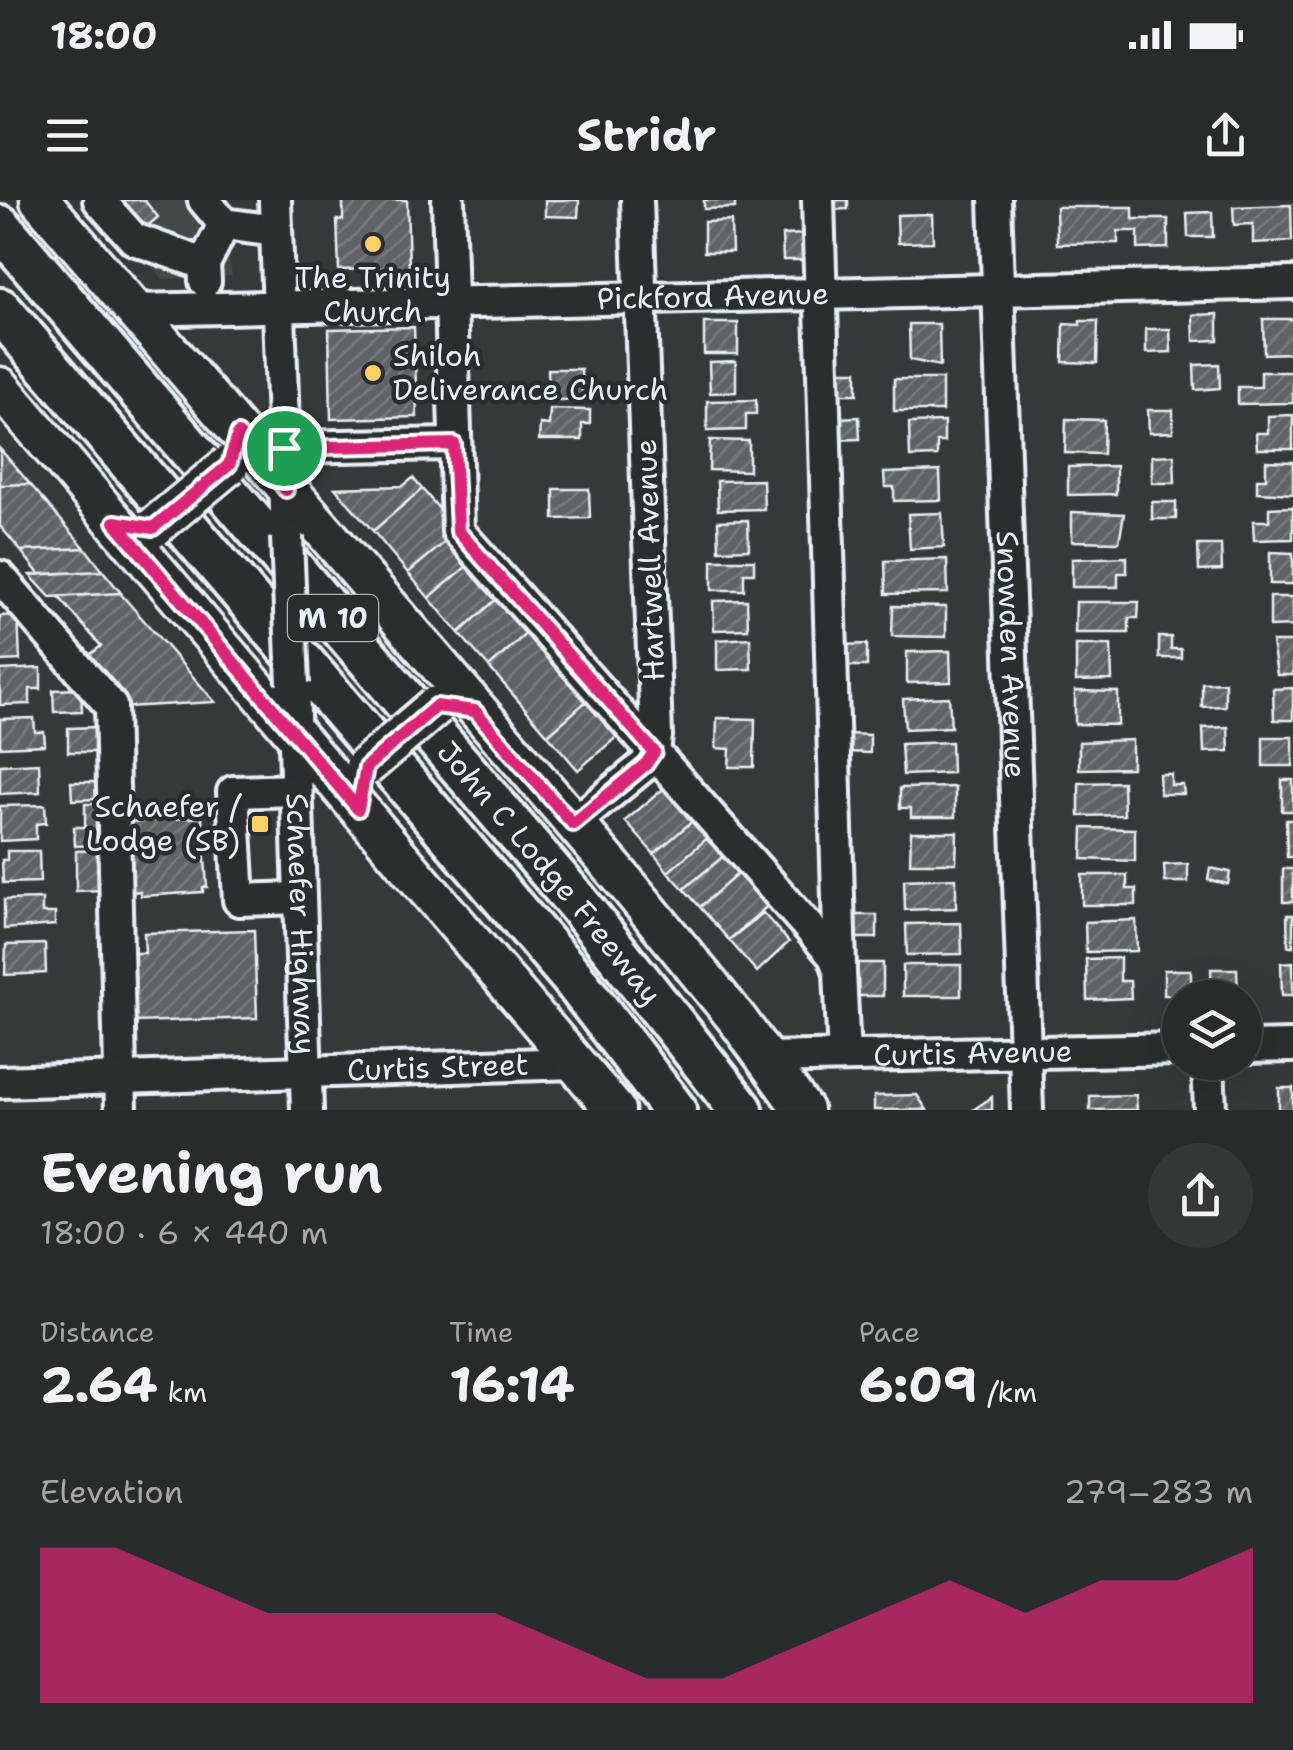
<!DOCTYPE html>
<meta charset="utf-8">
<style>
:root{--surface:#282b2c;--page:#343738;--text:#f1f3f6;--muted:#a5a7a9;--line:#444748;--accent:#db2777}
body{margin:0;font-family:"Shantell Sans",sans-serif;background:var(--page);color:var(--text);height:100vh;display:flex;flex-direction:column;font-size:38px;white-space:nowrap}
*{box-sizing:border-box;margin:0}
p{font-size:32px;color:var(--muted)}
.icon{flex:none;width:55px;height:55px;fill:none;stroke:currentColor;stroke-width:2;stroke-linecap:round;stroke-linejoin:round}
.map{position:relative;height:910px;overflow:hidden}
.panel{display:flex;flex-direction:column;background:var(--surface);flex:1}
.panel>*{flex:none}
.buttons{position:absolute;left:1162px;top:780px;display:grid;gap:20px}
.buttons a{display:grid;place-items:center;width:100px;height:100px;border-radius:50%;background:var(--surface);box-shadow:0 10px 40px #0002,0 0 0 2px var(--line);font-size:50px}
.pin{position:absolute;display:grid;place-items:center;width:85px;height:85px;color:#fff;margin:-42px;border:5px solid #fff;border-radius:50%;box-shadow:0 2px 10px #0007}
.round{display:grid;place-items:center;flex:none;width:105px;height:105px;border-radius:52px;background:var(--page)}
.overview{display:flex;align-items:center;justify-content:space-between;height:170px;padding:0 40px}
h1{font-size:55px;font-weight:700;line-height:75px}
.metrics{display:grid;grid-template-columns:repeat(3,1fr);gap:15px;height:170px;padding:10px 40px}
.metrics div{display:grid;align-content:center}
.metrics b{font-size:50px;font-weight:700}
.metrics small{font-size:28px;font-weight:400}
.metrics p{font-size:28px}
.chart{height:280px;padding:20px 40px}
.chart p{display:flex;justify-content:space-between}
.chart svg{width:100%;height:180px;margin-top:10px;fill:var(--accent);opacity:.7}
.status{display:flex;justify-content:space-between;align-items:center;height:70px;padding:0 50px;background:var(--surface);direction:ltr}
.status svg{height:28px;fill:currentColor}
header{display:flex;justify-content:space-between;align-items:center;height:130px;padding:0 40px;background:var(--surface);font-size:45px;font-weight:700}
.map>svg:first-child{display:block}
.built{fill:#424647}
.building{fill:url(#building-hatch);stroke:#e8f1f8;stroke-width:2.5}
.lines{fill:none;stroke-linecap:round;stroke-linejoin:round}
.minor-casing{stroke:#e8f1f8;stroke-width:38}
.major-casing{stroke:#e8f1f8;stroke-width:45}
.highway-casing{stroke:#e8f1f8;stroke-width:50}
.minor{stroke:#2a2d2e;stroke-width:30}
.major{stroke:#2a2d2e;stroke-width:38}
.highway{stroke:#2a2d2e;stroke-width:42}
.minor-bridge-casing{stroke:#e8f1f8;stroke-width:38;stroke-linecap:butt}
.major-bridge-casing{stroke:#e8f1f8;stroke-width:45;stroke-linecap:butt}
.minor-bridge{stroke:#2a2d2e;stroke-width:30}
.major-bridge{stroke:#2a2d2e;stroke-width:38}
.route-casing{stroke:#fff;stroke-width:20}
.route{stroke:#db2777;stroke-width:12}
.poi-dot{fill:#ffd166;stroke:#2a2d2e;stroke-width:4}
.labels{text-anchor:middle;stroke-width:9;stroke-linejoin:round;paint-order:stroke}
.shield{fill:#2a2d2e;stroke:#afb6bb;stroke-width:2.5}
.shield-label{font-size:28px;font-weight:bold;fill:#e8f1f8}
.poi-label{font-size:30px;fill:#e8f1f8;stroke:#2a2d2e}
.street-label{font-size:30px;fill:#e8f1f8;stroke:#2a2d2e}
</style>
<div class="status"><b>18:00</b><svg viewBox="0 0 49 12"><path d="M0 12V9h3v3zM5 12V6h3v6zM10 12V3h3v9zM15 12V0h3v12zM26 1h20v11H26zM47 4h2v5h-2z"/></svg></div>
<header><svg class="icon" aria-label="menu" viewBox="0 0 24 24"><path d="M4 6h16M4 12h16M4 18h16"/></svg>Stridr<svg class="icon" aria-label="share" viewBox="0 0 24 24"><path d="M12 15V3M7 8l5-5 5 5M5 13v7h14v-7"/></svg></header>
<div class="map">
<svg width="1293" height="910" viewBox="0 0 1293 910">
<defs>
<pattern id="building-hatch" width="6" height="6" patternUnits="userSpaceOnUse" patternTransform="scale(2.5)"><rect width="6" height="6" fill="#5f6365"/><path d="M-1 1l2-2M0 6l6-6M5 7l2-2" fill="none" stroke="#767a7c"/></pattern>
</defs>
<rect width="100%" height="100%" fill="#35393a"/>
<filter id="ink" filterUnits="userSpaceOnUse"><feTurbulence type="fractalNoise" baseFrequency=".01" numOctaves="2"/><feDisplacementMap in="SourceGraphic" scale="20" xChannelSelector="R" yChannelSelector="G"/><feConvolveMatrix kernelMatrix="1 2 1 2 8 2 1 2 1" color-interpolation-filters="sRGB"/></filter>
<g filter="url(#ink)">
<path class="built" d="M 93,0 L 195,0 L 226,33 L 232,76 L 163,79 Z"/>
<path class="building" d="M 107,0 L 144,0 L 158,17 L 137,35 Z
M 343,0 L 407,0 L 409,68 L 339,70 L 337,20 L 343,20 Z
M 545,0 L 579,0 L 578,17 L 545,16 Z
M 704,0 L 735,0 L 735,8 L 704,9 Z
M 827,0 L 848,0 L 848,9 L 828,10 Z
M 1291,5 L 1292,41 L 1253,43 L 1253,24 L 1234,25 L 1233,7 Z
M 1056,7 L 1133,7 L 1133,19 L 1168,19 L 1168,48 L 1138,49 L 1138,31 L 1118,31 L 1118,43 L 1057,44 Z
M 1212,12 L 1213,37 L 1188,37 L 1187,13 Z
M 932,14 L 933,42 L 898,43 L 897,15 Z
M 731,21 L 732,52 L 704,52 L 704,22 Z
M 808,34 L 809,60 L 783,60 L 782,35 Z
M 1218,114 L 1218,140 L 1194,141 L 1193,115 Z
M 1263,119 L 1293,119 L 1293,153 L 1264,154 Z
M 1080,121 L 1098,121 L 1097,163 L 1063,162 L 1064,124 L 1080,125 Z
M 704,123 L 738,123 L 738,154 L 704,154 Z
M 909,124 L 939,124 L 940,166 L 910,160 Z
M 414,127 L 417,217 L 331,219 L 329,129 Z
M 1146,129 L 1170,129 L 1171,152 L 1146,153 Z
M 736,161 L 736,192 L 710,193 L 709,162 Z
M 1219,164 L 1220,188 L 1195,190 L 1194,165 Z
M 548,169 L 581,169 L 582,200 L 549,200 Z
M 831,171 L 857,171 L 857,194 L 832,194 Z
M 1261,172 L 1293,172 L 1293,203 L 1238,204 L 1238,187 L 1261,187 Z
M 894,179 L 942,179 L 942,211 L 894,211 Z
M 756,200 L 756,214 L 746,214 L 746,230 L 707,231 L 707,201 Z
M 550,209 L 590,210 L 590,224 L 582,224 L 582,240 L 539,240 L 540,224 L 549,225 Z
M 1148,210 L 1173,210 L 1173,232 L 1149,233 Z
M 1293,215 L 1293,249 L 1257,249 L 1256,233 L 1268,233 L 1268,216 Z
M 859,217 L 860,239 L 835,240 L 834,218 Z
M 1066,219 L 1104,220 L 1103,254 L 1065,253 Z
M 944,222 L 944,242 L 937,242 L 937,256 L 910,257 L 909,223 Z
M 710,240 L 749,241 L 749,271 L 709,270 Z
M 0,249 L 30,284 L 0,285 Z
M 1174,255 L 1175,283 L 1152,283 L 1152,256 Z
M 1266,261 L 1293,262 L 1293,294 L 1257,292 L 1257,279 L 1266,279 Z
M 1116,266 L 1116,294 L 1068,295 L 1068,267 Z
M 940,271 L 941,300 L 894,301 L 894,287 L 885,287 L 884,273 Z
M 413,278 L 422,289 L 373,331 L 335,288 L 403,286 Z
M 763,280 L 764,309 L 718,310 L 717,281 Z
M 30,284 L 85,348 L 21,351 L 0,326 L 0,285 Z
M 422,289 L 447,318 L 440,324 L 451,337 L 408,373 L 373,331 Z
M 554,289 L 589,289 L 590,318 L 554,319 Z
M 1152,302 L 1176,302 L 1176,319 L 1152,319 Z
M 1293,307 L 1293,339 L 1254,340 L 1253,321 L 1269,321 L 1269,308 Z
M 1072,312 L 1124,314 L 1119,342 L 1072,341 Z
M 942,313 L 944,347 L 910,349 L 908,314 Z
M 748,320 L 749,349 L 719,350 L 718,321 Z
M 451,337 L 472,362 L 429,398 L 408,373 Z
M 1198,345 L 1221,345 L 1222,370 L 1199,371 Z
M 85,348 L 103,371 L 39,374 L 21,351 Z
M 1270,352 L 1293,353 L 1293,384 L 1270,384 Z
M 1127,357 L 1127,373 L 1118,373 L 1118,387 L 1072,387 L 1072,359 Z
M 947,359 L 948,393 L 886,394 L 885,361 Z
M 712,360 L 754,360 L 754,373 L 744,373 L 744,390 L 712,390 Z
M 472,362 L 501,395 L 459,433 L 429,398 Z
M 103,371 L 121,393 L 50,397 L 30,375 Z
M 120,393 L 215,502 L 126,507 L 86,458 L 101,446 L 59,397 Z
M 501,395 L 531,429 L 489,467 L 459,433 Z
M 1270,397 L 1293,397 L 1293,426 L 1270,427 Z
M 747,400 L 748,429 L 714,430 L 713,401 Z
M 1076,402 L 1139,402 L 1138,418 L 1129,418 L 1129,433 L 1075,433 Z
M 893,406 L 946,407 L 946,437 L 892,436 Z
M 18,415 L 20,460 L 0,461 L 0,416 Z
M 531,429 L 591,497 L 548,535 L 489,467 Z
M 1159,437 L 1171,437 L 1171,449 L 1181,449 L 1181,458 L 1159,458 Z
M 750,438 L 751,469 L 717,470 L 717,440 Z
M 1272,442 L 1293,442 L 1293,475 L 1277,475 Z
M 867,444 L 867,466 L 843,466 L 843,445 Z
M 1076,445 L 1111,445 L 1112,480 L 1076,481 Z
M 950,451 L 951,482 L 907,483 L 907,452 Z
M 41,468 L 41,489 L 30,489 L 30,504 L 0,505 L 0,470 Z
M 1225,482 L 1225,506 L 1202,507 L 1202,483 Z
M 1293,488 L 1293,520 L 1274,520 L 1273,489 Z
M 81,489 L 82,511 L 54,512 L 53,490 Z
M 1075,491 L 1118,492 L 1118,525 L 1075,524 Z
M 591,497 L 619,535 L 578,570 L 548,535 Z
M 949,497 L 951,527 L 905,529 L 903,499 Z
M 34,518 L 35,532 L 44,532 L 45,545 L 0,547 L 0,519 Z
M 717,518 L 755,519 L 754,567 L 729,567 L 730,549 L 716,548 Z
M 94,527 L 94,552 L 68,552 L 68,528 Z
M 1228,527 L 1229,551 L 1204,552 L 1203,528 Z
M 846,534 L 870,535 L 870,553 L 846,552 Z
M 1263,537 L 1293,537 L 1293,566 L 1263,566 Z
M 1132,540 L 1132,568 L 1079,569 L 1079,542 Z
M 951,542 L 952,573 L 903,575 L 901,544 Z
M 39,563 L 40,592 L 0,594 L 0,565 Z
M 1159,574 L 1171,574 L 1171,585 L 1183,585 L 1184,594 L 1160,594 Z
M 1282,580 L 1293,580 L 1293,611 L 1282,611 Z
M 71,582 L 95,582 L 96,599 L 72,600 Z
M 1123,582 L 1124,615 L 1079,616 L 1079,583 Z
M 668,585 L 696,618 L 654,654 L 625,621 Z
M 955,587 L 955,617 L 911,617 L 911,608 L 900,608 L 900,588 Z
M 85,604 L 97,604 L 99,645 L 75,646 L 74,627 L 85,627 Z
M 45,605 L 46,623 L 36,624 L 36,639 L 0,641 L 0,606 Z
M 202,617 L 207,687 L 203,687 L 203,692 L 141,696 L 140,691 L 133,692 L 129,622 Z
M 696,618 L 711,635 L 668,672 L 654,654 Z
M 1286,620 L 1293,620 L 1293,657 L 1287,657 Z
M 1083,628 L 1135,629 L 1135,661 L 1082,659 Z
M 911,632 L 957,632 L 956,663 L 910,663 Z
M 711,635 L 726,654 L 684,689 L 668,672 Z
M 101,650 L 103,690 L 76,691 L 76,651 Z
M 7,651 L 39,651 L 40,682 L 3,683 L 2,660 L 7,660 Z
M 726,654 L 741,671 L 700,707 L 684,689 Z
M 1188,664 L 1188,682 L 1165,682 L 1164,665 Z
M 1210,668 L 1230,672 L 1228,684 L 1208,680 Z
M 1283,669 L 1293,669 L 1293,702 L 1283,702 Z
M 741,671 L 770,704 L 729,740 L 700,707 Z
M 1082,675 L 1127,675 L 1127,689 L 1136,689 L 1136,705 L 1082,705 Z
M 956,678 L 956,708 L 905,710 L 904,680 Z
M 42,699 L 42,713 L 55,713 L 55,725 L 4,729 L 4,700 Z
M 763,713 L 789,742 L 757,772 L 729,740 Z
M 852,715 L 877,715 L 877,738 L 853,738 Z
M 1287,715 L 1293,715 L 1293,746 L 1288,746 Z
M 1136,720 L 1137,751 L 1086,752 L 1085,722 Z
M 961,723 L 962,754 L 907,755 L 906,724 Z
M 254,730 L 257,818 L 134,822 L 133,753 L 145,753 L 144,733 Z
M 45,744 L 46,773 L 5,775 L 6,745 Z
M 1120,758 L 1120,781 L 1130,781 L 1131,798 L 1087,800 L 1086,759 Z
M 1293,762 L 1293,795 L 1282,795 L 1281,763 Z
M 853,763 L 883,763 L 883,796 L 854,796 Z
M 903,765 L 961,765 L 961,796 L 903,796 Z
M 1211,769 L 1237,769 L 1238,798 L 1212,798 Z
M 1164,770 L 1191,770 L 1191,795 L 1164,795 Z
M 1279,888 L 1293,888 L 1293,910 L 1279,910 Z
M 917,895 L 927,910 L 874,910 L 874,896 Z
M 1136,895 L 1137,910 L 1090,910 L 1090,896 Z
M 992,897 L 992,910 L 973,910 Z"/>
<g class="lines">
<defs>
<g id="minor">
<path d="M 99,0 L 134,39 L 204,64"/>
<path d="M 204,0 L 224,24 L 276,31"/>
<path d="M 275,0 L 287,337"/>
<path d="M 448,0 L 458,331 L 834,756 L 840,772 L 844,856"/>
<path d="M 818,0 L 840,767"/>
<path id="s1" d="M 995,0 L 1027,910"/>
<path d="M 205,81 L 204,64 L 224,24"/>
<path id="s2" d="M 133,110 L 1293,83"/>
<path d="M 284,247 L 454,244"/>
<path d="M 0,377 L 111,506 L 121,910"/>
<path id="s3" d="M 293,484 L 307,910"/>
<path d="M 296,590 L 233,592 L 239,700 L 300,698"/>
<path d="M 573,624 L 646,564 L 654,552 L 656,536 L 637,0"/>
<path d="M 1245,847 L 1293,846"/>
<path id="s4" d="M 765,858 L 1180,849"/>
<path d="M 1208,862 L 1210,910"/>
<path id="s5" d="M 0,882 L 576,863"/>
</g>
<path id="major" d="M 40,0 L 630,688 L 737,819 L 803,910
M 0,187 L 615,910"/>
<g id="highway">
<path id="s6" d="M 0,27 L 575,700 L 741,910"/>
<path d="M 0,110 L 572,777 L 674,910"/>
</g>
</defs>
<use href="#minor" class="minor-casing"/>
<use href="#major" class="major-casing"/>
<use href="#highway" class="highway-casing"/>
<use href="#minor" class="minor"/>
<use href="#major" class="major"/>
<use href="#highway" class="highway"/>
<defs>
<path id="minor-bridge" d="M 287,337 L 293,484"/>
<path id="major-bridge" d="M 153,328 L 229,265
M 365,567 L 436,506"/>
</defs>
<use href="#minor-bridge" class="minor-bridge-casing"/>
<use href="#major-bridge" class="major-bridge-casing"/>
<use href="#minor-bridge" class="minor-bridge"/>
<use href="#major-bridge" class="major-bridge"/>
</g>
</g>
<g class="lines" filter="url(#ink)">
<defs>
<path id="route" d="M 238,234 L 286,290 L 284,248 L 454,244 L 458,331 L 654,552 L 646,564 L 573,624 L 475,511 L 436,506 L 366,567 L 358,609 L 115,322 L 153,328 L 229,265 Z"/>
</defs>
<use href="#route" class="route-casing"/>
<use href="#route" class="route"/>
</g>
<g class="poi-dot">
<circle cx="373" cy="44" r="10"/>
<circle cx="373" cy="173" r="10"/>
<rect x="250" y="614" width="20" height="20" rx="5"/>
</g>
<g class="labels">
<rect class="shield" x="288" y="395" width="90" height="46" rx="8"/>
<g class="shield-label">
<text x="333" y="428">M 10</text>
</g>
<g class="poi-label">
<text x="373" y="88">The Trinity<tspan x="373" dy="34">Church</tspan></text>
<text x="393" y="166" text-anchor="start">Shiloh<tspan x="393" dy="34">Deliverance Church</tspan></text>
<text x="240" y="617" text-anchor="end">Schaefer /<tspan x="240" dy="34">Lodge (SB)</tspan></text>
</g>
<g class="street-label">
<text dy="10" stroke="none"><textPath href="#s2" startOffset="580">Pickford Avenue</textPath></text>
<text transform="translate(650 360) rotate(-92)" y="10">Hartwell Avenue</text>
<text dy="10" stroke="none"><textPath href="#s1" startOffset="455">Snowden Avenue</textPath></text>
<text dy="10" stroke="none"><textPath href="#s6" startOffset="848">John C Lodge Freeway</textPath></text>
<text dy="10" stroke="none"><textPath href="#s3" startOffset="240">Schaefer Highway</textPath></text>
<text dy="10" stroke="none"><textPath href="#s4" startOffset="208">Curtis Avenue</textPath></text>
<text dy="10" stroke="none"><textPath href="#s5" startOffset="438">Curtis Street</textPath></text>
</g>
</g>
</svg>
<div class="buttons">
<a><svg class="icon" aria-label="layers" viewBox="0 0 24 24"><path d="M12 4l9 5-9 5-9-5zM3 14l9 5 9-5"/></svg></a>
</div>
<div class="pin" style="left:284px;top:248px;background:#1e9e55"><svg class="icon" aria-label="arrive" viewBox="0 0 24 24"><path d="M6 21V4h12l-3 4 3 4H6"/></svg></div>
</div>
<section class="panel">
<div class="overview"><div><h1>Evening run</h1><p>18:00 · 6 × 440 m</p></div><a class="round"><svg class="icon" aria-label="share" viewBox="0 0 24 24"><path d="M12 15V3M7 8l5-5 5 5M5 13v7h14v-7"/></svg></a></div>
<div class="metrics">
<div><p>Distance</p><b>2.64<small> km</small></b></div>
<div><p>Time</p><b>16:14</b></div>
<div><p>Pace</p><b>6:09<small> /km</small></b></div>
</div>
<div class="chart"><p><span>Elevation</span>279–283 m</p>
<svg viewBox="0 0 160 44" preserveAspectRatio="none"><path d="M0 44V6L10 6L20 14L30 22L40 22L50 22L60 22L70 30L80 38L90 38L100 30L110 22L120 14L130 22L140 14L150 14L160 6V44z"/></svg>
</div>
</section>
